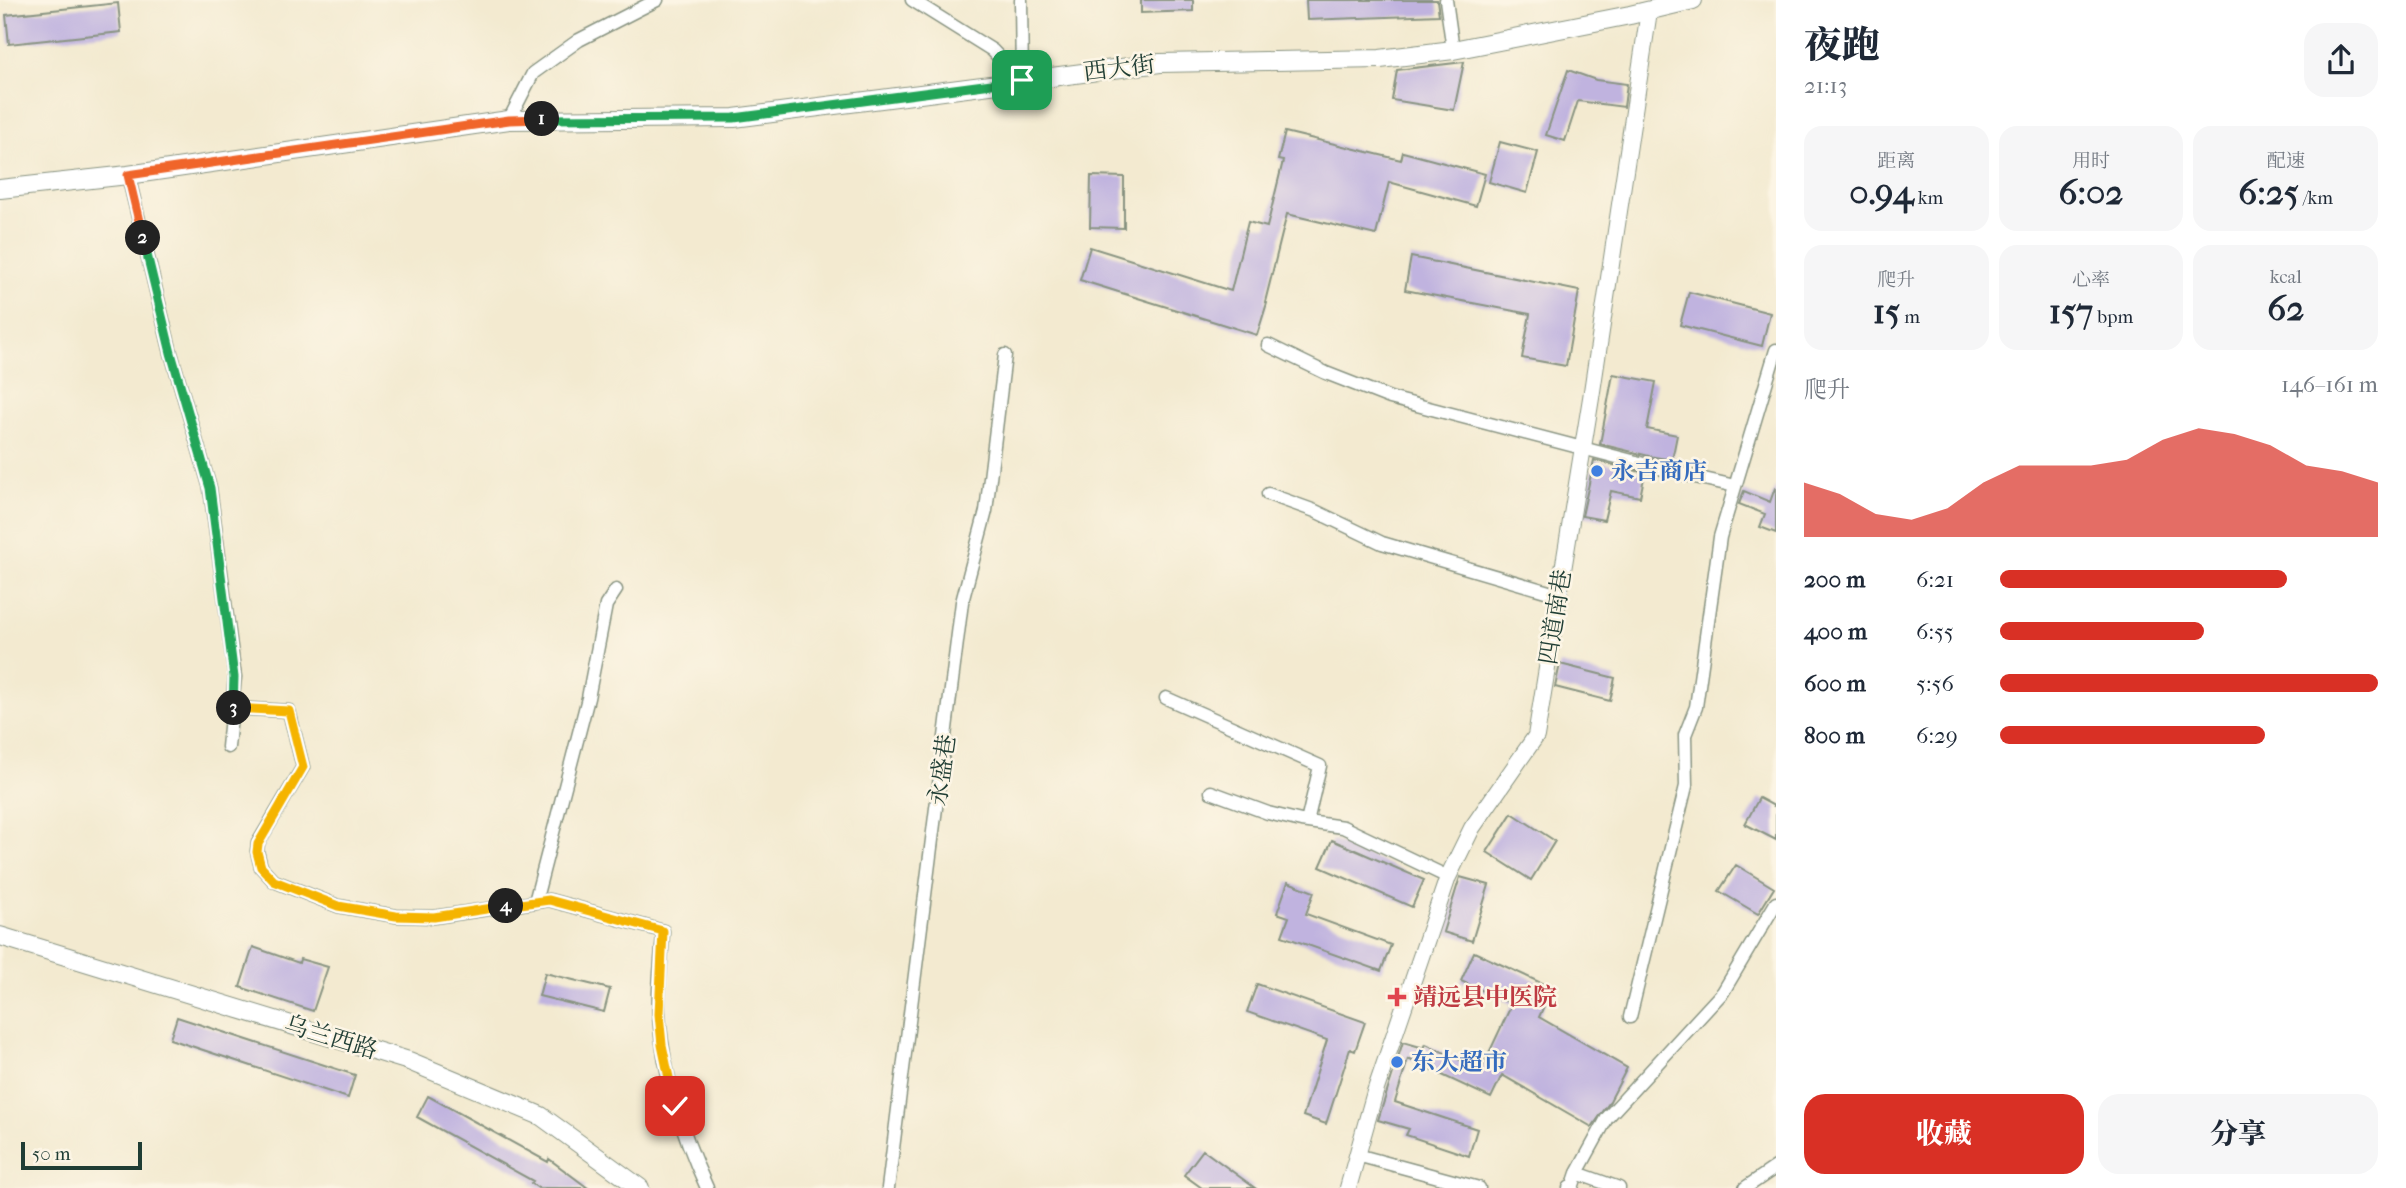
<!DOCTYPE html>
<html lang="zh">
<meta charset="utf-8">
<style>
:root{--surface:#fff;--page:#f6f6f7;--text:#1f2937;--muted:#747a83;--accent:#d93025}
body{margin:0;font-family:"IM FELL French Canon","Noto Serif SC",serif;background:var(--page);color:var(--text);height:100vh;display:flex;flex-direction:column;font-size:26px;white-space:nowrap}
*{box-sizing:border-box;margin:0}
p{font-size:23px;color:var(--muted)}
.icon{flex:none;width:38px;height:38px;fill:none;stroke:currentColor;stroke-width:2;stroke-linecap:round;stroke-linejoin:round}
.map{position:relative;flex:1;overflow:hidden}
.sheet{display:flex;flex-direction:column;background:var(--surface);width:630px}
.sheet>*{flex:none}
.scale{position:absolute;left:21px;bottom:18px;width:121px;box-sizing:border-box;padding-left:7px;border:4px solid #1f3d34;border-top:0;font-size:19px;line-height:24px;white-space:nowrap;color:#1f3d34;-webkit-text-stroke:5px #fcf5e5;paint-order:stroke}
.pin{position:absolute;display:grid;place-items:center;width:60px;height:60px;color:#fff;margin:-30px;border-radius:14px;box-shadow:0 4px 10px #0006}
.km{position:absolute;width:35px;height:35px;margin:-18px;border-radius:50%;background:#222;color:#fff;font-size:19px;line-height:35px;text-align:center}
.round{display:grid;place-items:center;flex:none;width:74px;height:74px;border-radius:21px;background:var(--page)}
.overview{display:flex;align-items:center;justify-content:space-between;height:119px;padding:0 28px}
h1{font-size:38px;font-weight:800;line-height:52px}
.stats{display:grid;grid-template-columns:repeat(3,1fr);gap:10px;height:119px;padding:7px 28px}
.stats div{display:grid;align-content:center;border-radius:18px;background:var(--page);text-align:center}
.stats b{font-size:35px;font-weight:800}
.stats small{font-size:19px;font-weight:400}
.stats p{font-size:19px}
.chart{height:196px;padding:14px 28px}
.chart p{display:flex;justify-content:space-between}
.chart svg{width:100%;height:126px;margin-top:7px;fill:var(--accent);opacity:.7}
.cta{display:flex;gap:14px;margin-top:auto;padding:14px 28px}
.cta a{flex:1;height:80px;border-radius:21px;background:var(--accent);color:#fff;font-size:28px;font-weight:800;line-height:80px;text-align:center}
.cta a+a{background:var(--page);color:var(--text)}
ul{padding:0 28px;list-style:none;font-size:23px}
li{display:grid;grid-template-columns:112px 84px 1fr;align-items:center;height:52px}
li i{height:18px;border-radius:9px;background:var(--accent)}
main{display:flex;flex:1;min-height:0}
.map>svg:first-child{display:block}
.building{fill:#c0b3df}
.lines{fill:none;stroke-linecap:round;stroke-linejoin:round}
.minor-casing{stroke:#899482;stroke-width:15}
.tertiary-casing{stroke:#899482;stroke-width:18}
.secondary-casing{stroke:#899482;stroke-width:20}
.minor{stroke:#fff;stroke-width:12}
.tertiary{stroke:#fff;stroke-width:16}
.secondary{stroke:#fff;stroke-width:18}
.split-1-casing{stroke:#fff;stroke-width:14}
.split-2-casing{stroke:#fff;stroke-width:14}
.split-3-casing{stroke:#fff;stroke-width:14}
.split-4-casing{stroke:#fff;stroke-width:14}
.split-5-casing{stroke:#fff;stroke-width:14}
.split-1{stroke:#22a559;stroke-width:9}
.split-2{stroke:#f0652b;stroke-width:9}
.split-3{stroke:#22a559;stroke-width:9}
.split-4{stroke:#f5b400;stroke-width:9}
.split-5{stroke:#f5b400;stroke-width:9}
.shop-dot{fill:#3f7fe0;stroke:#fcf5e5;stroke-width:2.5}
.health-dot{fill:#e0444e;stroke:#fcf5e5;stroke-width:2.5}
.labels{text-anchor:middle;stroke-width:5;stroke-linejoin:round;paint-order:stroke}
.street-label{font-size:24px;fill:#1f3d34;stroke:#fcf5e5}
.shop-label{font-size:24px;font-weight:bold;fill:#366cbe;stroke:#fcf5e5;text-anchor:start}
.health-label{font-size:24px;font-weight:bold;fill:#be3a42;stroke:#fcf5e5;text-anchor:start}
</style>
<main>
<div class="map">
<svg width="1776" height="1188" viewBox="0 0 1776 1188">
<rect width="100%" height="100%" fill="#fcf5e5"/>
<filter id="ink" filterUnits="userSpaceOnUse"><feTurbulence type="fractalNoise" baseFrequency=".0143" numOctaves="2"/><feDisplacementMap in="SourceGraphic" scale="14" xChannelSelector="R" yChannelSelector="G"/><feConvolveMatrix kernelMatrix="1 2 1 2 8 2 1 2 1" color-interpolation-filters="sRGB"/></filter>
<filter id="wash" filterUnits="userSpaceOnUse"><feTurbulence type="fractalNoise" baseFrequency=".00686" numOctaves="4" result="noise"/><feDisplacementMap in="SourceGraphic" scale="28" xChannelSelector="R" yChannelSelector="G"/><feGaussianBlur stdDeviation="1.57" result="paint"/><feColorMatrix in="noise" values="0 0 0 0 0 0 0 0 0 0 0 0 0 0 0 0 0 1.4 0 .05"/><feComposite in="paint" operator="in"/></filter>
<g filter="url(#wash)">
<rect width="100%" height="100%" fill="#f3ead0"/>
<g id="blocks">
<path class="building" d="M 1141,0 L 1193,0 L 1193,11 L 1141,13 Z
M 1306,0 L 1437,0 L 1439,15 L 1307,20 Z
M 118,3 L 121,32 L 9,44 L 6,15 Z
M 1464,62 L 1454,110 L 1392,100 L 1397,70 Z
M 1568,70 L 1596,80 L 1627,84 L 1624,107 L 1578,101 L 1565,141 L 1546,135 Z
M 1285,132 L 1401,160 L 1403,152 L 1485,174 L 1476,206 L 1389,182 L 1376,235 L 1287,214 L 1265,302 L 1267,303 L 1257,335 L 1080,280 L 1090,247 L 1231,291 L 1248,222 L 1267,227 L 1283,161 L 1278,160 Z
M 1500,142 L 1538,152 L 1527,193 L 1489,182 Z
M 1091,176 L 1124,177 L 1124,228 L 1090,227 Z
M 1411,257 L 1579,291 L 1566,366 L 1522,358 L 1530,314 L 1405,290 Z
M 1689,292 L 1770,313 L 1762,346 L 1680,325 Z
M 1613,374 L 1656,382 L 1647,429 L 1677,435 L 1672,460 L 1649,456 L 1600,444 Z
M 1594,460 L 1645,473 L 1640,497 L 1611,491 L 1604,520 L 1582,516 Z
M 1775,488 L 1776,489 L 1776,533 L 1760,527 L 1765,514 L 1739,504 L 1744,491 L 1770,502 Z
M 1560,664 L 1615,678 L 1610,701 L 1555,687 Z
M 1759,798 L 1776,807 L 1776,840 L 1745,824 Z
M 1512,813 L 1555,841 L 1531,880 L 1487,852 Z
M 1332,840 L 1424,880 L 1412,907 L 1320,867 Z
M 1736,865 L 1774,888 L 1758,914 L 1719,891 Z
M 1460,877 L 1489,885 L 1472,941 L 1443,932 Z
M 1288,882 L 1314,892 L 1306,914 L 1391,945 L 1381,971 L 1282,936 L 1289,917 L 1277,913 Z
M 253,947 L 299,963 L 300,959 L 328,967 L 313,1011 L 240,987 Z
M 1474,952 L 1552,988 L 1539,1017 L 1627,1068 L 1609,1103 L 1592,1127 L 1502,1075 L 1491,1098 L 1408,1059 L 1395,1102 L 1477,1129 L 1469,1156 L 1406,1135 L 1409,1129 L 1378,1120 L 1403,1042 L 1424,1048 L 1426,1044 L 1481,1070 L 1512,1004 L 1461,981 Z
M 545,973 L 610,989 L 604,1012 L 539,996 Z
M 1257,984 L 1365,1022 L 1355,1051 L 1350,1049 L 1326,1124 L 1303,1116 L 1327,1040 L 1247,1012 Z
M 177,1017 L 355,1075 L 348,1098 L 170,1039 Z
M 428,1096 L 548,1162 L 549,1159 L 588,1188 L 538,1188 L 531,1183 L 533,1181 L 417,1117 Z
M 1203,1150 L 1255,1188 L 1202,1188 L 1184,1175 Z"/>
</g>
</g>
<g filter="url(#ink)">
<use href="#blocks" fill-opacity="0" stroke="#899482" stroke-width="2"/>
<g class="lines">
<defs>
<path id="minor" d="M 912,0 L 992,50 L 1022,81
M 1021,0 L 1022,81
M 1446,0 L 1453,50
M 509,120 L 533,73 L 579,40 L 657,0
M 128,175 L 171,353 L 210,488 L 235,677 L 228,747
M 1268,345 L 1326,373 L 1390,398 L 1682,474 L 1735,486
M 1268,494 L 1315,511 L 1382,543 L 1559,595
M 1166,698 L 1320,766 L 1307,822
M 233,708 L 289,711 L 303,767 L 258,843 L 257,851 L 261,867 L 274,881 L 338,906 L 396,916 L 434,917 L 549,900 L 663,931 C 662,959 657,989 659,1017 C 664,1077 682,1134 707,1188
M 1211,792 L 1268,813 L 1301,821 L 1343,827 L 1448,877
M 535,902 L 588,698 L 606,605 L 616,590
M 1630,1017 L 1686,786 L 1685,735 L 1696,707 L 1720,537 L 1776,350
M 1357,1155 L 1479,1188
M 1577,1173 L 1619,1188
M 888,1188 L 962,602 L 986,511 L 1005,355
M 1569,1188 L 1573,1185 L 1577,1173 L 1607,1118 L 1723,992 L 1776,903
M 1745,1188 L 1776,1167"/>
<path id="tertiary" d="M 1348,1188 L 1375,1092 L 1448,877 L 1472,828 L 1536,736 L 1591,398 L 1649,11"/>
<path id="secondary" d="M 0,189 L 128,175 L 509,120 L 734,118 L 1160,63 L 1380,59 L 1453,50 L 1630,15 L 1693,0
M 0,936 L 409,1061 L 541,1116 L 640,1188"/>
</defs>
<use href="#minor" class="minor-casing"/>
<use href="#tertiary" class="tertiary-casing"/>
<use href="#secondary" class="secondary-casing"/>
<use href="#minor" class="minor"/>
<use href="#tertiary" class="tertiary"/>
<use href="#secondary" class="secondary"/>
</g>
</g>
<g class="lines" filter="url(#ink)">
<defs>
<path id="split-1" d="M 542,119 L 734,118 L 1022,80"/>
<path id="split-2" d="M 143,238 L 128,175 L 509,120 L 542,119"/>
<path id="split-3" d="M 143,238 L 171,353 L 210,488 L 234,677 L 233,708 L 234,708"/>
<path id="split-4" d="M 234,708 L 289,711 L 303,767 L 258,844 L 257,852 L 261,867 L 274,881 L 338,906 L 396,916 L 434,917 L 506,906"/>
<path id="split-5" d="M 506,906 L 549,900 L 663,931 L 659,1014 L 662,1045 L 675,1106"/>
</defs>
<use href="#split-1" class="split-1-casing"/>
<use href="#split-2" class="split-2-casing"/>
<use href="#split-3" class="split-3-casing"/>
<use href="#split-4" class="split-4-casing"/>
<use href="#split-5" class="split-5-casing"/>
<use href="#split-1" class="split-1"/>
<use href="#split-2" class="split-2"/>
<use href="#split-3" class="split-3"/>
<use href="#split-4" class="split-4"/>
<use href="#split-5" class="split-5"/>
</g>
<g class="shop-dot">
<circle cx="1597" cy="471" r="7"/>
<circle cx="1397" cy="1062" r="7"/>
</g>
<path class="health-dot" d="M1393.5 986.5h7v7h7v7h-7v7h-7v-7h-7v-7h7z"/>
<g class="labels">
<g class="street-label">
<text transform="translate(1119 68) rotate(-7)" y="8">西大街</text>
<text transform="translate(1555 617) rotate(-81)" y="8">四道南巷</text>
<text transform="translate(942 770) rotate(-82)" y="8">永盛巷</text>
<text transform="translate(331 1037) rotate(17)" y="8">乌兰西路</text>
</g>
<g class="shop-label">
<text x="1611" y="479">永吉商店</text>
<text x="1411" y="1070">东大超市</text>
</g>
<g class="health-label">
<text x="1413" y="1005">靖远县中医院</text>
</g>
</g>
</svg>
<div class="scale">50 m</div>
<div class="pin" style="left:1022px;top:80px;background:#1e9e55"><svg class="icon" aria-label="arrive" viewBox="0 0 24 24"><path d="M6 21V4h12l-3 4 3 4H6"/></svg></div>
<div class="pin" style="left:675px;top:1106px;background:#d93025"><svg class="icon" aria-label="check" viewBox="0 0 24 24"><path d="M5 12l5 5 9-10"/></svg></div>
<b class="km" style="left:542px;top:119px">1</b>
<b class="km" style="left:143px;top:238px">2</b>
<b class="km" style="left:234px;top:708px">3</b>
<b class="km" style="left:506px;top:906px">4</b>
</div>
<section class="sheet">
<div class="overview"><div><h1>夜跑</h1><p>21:13</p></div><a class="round"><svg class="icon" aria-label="share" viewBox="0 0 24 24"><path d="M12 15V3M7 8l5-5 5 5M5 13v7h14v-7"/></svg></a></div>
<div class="stats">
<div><p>距离</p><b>0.94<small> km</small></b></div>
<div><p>用时</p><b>6:02</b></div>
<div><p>配速</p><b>6:25<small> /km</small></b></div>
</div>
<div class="stats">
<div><p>爬升</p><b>15<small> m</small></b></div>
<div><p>心率</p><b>157<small> bpm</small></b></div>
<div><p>kcal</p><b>62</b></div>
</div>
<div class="chart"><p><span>爬升</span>146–161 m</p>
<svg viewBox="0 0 160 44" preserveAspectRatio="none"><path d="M0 44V25L10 29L20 36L30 38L40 34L50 25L60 19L70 19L80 19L90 17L100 10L110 6L120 8L130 12L140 19L150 21L160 25V44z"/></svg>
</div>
<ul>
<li><b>200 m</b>6:21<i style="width:76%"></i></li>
<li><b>400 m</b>6:55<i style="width:54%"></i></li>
<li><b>600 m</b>5:56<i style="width:100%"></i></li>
<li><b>800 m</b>6:29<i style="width:70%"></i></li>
</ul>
<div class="cta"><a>收藏</a><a>分享</a></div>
</section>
</main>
